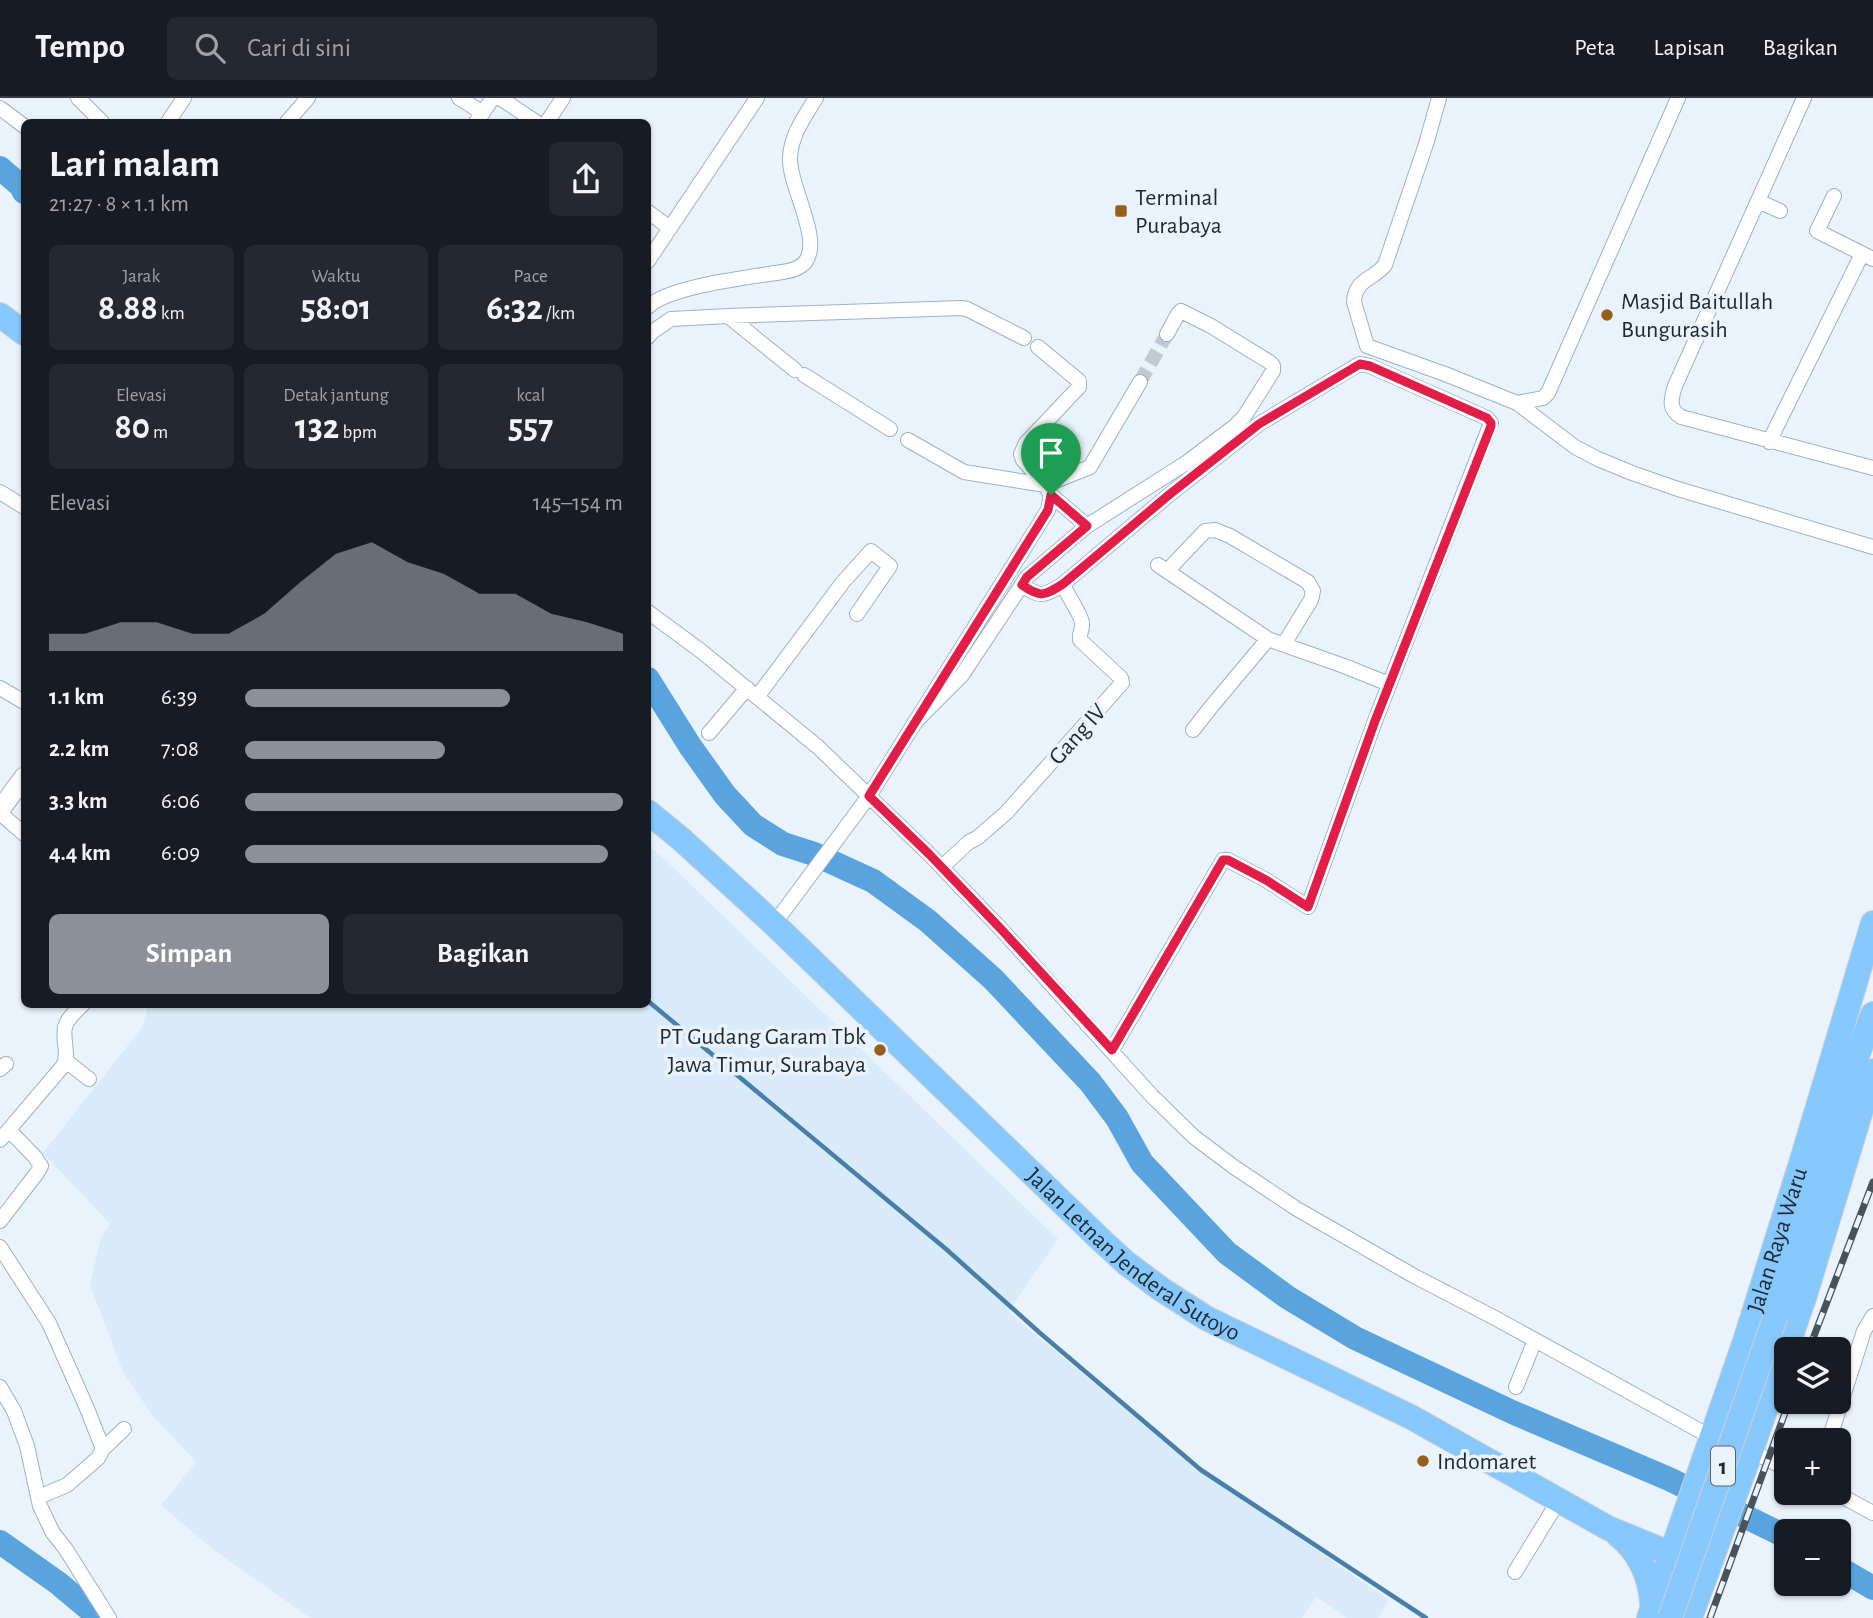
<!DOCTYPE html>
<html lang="id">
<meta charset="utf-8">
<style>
:root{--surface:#171b24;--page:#242831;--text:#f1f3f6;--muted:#9ea1a6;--line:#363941;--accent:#8c9099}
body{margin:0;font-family:"Alegreya Sans",sans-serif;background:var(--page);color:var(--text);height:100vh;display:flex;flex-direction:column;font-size:26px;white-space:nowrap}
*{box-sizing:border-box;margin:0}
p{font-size:23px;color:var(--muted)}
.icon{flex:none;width:38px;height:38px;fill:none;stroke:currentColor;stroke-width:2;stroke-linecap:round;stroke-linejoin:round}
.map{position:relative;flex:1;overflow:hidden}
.sheet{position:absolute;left:21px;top:21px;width:630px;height:889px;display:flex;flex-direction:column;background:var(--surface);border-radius:10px;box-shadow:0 2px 5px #0004}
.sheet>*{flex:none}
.fabs{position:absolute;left:1774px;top:1239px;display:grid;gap:14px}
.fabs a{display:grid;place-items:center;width:77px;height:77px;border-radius:10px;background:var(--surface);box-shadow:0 2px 5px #0004;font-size:35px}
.pin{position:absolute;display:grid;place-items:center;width:60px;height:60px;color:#fff;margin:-72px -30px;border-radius:50% 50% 50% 0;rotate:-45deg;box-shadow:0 0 7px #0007}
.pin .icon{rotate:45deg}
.round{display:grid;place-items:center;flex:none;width:74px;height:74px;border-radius:10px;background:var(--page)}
.head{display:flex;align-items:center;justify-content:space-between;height:119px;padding:0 28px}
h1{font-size:38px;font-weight:700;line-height:52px}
.metrics{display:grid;grid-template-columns:repeat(3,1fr);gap:10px;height:119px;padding:7px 28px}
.metrics div{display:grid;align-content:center;border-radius:10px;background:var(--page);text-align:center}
.metrics b{font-size:35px;font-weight:700}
.metrics small{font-size:19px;font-weight:400}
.metrics p{font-size:19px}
.chart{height:196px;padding:14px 28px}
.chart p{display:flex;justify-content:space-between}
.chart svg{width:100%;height:126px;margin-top:7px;fill:var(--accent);opacity:.7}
.primary-button{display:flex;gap:14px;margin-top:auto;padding:14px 28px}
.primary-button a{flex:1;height:80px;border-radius:10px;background:var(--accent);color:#fff;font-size:28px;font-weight:700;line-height:80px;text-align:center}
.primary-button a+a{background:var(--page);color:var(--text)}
ul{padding:0 28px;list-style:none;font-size:23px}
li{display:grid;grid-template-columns:112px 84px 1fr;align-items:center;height:52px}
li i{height:18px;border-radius:9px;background:var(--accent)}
header{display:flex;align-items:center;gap:42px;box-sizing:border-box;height:98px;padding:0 35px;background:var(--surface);border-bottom:2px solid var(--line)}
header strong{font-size:33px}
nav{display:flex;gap:38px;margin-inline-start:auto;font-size:24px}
.search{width:490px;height:63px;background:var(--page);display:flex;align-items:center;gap:18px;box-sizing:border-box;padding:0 24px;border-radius:10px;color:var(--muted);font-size:26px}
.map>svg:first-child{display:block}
.built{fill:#d9ebfb}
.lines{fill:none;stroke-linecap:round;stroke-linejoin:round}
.stream{stroke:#487faa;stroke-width:4.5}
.river{stroke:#59a4df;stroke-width:24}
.minor-tunnel{stroke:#c1cad3;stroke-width:14;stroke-dasharray:14 7;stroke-linecap:butt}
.minor-casing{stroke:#9ab2c6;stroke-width:16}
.tertiary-casing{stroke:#9ab2c6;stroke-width:21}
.trunk-casing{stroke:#ced0d1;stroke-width:26}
.minor{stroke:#fff;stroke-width:14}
.tertiary{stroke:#fff;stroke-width:19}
.trunk{stroke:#86c8fc;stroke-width:24}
.rail-casing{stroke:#49525a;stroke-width:7}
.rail{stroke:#eaf3fc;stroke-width:4.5;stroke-dasharray:13;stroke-linecap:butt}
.trunk-bridge-casing{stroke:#ced0d1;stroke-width:26;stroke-linecap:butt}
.trunk-bridge{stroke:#86c8fc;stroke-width:24}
.route-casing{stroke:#fff;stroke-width:14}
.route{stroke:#e11d48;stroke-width:9}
.poi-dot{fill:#985e1c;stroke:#eaf3fc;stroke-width:2.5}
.labels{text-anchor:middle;stroke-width:7;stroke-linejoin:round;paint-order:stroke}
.shield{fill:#eaf3fc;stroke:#5c656d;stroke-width:2}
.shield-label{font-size:23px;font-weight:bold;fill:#1f2830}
.poi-label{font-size:24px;fill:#1f2830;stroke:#eaf3fc;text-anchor:start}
.street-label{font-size:24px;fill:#1f2830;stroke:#eaf3fc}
</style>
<header>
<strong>Tempo</strong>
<div class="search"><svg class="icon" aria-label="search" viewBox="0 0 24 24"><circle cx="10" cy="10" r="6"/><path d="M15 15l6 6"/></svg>Cari di sini</div>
<nav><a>Peta</a><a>Lapisan</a><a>Bagikan</a></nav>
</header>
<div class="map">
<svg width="1873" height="1520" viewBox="0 0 1873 1520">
<rect width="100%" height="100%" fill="#eaf3fc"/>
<path class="built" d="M 648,747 L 659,756 L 1058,1141 L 1008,1214 L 1171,1349 L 1270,1420 L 1389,1502 L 1378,1520 L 1347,1520 L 1316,1499 L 1302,1520 L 310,1520 L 211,1450 L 161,1407 L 196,1364 L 152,1317 L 123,1274 L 90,1187 L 101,1139 L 110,1126 L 43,1055 L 143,928 L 148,907 L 648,906 Z"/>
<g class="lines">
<path class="stream" d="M 648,903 L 946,1151 L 1040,1235 L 1201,1372 L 1426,1520
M 95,1516 L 97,1520"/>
<path class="river" d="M 0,70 L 21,88 L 24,94
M 648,581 L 690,648 L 725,697 L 753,727 L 783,746 L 814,756 L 873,783 L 928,823 L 993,881 L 1090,984 L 1117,1020 L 1142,1065 L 1227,1155 L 1287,1199 L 1355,1240 L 1512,1314 L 1669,1381 L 1787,1439
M 0,1444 L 58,1485 L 95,1516
M 1839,1470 L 1873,1490"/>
<path class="minor-tunnel" d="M 1140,284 L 1167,236"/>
<defs>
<path id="minor" d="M 78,0 L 102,24
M 459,0 L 483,15
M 500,0 L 536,24
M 1439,0 L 1426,46 L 1385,167 C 1373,182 1355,181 1354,204 L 1367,248 L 1445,276 L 1517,305 L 1575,349 L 1598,361 L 1632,375 L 1678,391 L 1873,449
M 1804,0 L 1675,288 C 1671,301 1668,311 1681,319 L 1873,370
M 0,10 L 24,28
M 168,24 L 184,0
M 287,24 L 308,0
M 476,24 L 493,0
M 547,24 L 563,0
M 1834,98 L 1817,133 L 1873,161
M 1758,103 L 1780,113
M 648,114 L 670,130 L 757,0
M 648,163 L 670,130
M 648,209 C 668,188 752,179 782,174 C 790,173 801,170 806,163 C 822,140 788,86 790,59 C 791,37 805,18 816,0
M 728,218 L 795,272
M 648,239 L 652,234 L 671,221 L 728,218 L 961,210 L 967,211 L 1024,240
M 1038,249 L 1079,283 L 1079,289 L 1026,345 L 1021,356 L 1023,362 L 1045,387 L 1051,397 L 1087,428
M 804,277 L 890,331
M 1517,305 L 1543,300 L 1548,295 L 1678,0
M 908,342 L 964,374 L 1045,387 L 1090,369 L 1140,284
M 1769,344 L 1862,156
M 0,394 L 24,409
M 1158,467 L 1268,541 L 1344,568 L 1389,586
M 1167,473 L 1205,433 L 1215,432 L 1230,438 L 1308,484 L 1313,493 L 1311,502 L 1284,546
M 1022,487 C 1041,500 1044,498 1063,486 L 1170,396 L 1259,326 L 1356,268 L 1360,266 L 1370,268 L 1487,320 L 1491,325 L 1375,623 L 1308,809 L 1266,782 L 1228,762 L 1223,762 L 1112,952
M 648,514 L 701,553 L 818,649 L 929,756 L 1000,830 L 1152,998 L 1194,1039 L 1234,1069 L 1297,1111 L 1414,1178 L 1495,1220 L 1711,1339
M 0,590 L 24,604
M 757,599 L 843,484 L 871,453 L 890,468 L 857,516
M 914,625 L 962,577 L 1027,479 L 1087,428 L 1186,365 L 1235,328 L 1244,319 L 1273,273 L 1273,268 L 1271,265 L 1211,228 L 1181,213 L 1178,216 L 1167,236
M 1193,632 L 1211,609 L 1268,541
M 709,635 L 747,590
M 0,715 L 24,736
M 942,769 L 969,744 L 977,740 L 1006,715 L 1122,585 L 1121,580 L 1080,542 C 1079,535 1083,531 1082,525 C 1081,515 1067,498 1063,486
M 774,826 L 869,698 L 1048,412 L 1051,397
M 66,963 L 89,981
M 0,971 L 6,966
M 0,1042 L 63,968 C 70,956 62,942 65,929 C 67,920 77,913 83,906
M 0,1123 L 37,1075 L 41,1068 L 35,1059 L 9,1032
M 0,1149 L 49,1225 L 86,1308 L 103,1351
M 0,1289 L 14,1313 L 27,1348 L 40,1408 L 53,1435 L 65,1450 L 109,1520
M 1516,1289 L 1535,1242
M 1829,1342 L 1864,1233 L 1873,1218
M 1751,1353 L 1787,1371
M 1836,1395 L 1873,1415
M 39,1399 L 67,1387 L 89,1368 L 98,1360 L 103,1351 L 124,1331
M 1515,1474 L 1559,1402"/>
<path id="tertiary" d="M 0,712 L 24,679"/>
<g id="trunk">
<path d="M 0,217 L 24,235"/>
<path id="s1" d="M 648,714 L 681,741 L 774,826 L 1101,1142 L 1126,1165 L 1161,1191 L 1206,1220 L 1411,1319 L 1608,1430 L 1708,1471"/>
<path d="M 1776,1217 L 1845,989 L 1873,916"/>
<path d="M 1618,1437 C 1639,1454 1650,1478 1652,1505"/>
<path id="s2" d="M 1649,1520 L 1745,1243 L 1802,1062 L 1873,825"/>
<path d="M 1690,1520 L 1751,1353 L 1805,1197 L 1873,973"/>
</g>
</defs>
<use href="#minor" class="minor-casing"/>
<use href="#tertiary" class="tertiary-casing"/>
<use href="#trunk" class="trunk-casing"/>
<use href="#minor" class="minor"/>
<use href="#tertiary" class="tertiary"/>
<use href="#trunk" class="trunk"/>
<defs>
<path id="rail" d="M 1809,1251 L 1873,1084
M 1710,1520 L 1789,1304"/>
</defs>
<use href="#rail" class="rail-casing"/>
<use href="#rail" class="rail"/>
<defs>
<path id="trunk-bridge" d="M 1670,1520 L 1776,1217"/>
</defs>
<use href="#trunk-bridge" class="trunk-bridge-casing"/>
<use href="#trunk-bridge" class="trunk-bridge"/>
</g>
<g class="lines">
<defs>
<path id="route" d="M 1360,266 L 1370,268 L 1487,320 L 1491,325 L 1491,328 L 1375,623 L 1308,809 L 1266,782 L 1228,762 L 1223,762 L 1112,952 L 1000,830 L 929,756 L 869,698 L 1048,412 L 1051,397 L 1087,428 L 1027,479 L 1022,487 C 1041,500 1044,498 1063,486 L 1170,396 L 1259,326 Z"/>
</defs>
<use href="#route" class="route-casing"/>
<use href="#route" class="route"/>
</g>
<g class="poi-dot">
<rect x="1114" y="106" width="14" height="14" rx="3.5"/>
<circle cx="1607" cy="217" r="7"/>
<circle cx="880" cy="952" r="7"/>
<circle cx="1423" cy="1363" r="7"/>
</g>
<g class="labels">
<rect class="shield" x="1711" y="1348.5" width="24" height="39" rx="5"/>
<g class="shield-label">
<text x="1723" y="1376">1</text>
</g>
<g class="poi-label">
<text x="1135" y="107">Terminal<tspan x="1135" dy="28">Purabaya</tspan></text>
<text x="1621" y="211">Masjid Baitullah<tspan x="1621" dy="28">Bungurasih</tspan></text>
<text x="866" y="946" text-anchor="end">PT Gudang Garam Tbk<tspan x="866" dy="28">Jawa Timur, Surabaya</tspan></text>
<text x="1437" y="1371">Indomaret</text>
</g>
<g class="street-label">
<text transform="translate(1077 636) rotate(-48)" y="8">Gang IV</text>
<text dy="8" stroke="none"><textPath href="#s2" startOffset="399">Jalan Raya Waru</textPath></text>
<text dy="8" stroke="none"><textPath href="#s1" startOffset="658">Jalan Letnan Jenderal Sutoyo</textPath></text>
</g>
</g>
</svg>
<div class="fabs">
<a><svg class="icon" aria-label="layers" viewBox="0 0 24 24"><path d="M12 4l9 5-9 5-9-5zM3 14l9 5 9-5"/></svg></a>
<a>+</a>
<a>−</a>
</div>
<div class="pin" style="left:1051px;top:397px;background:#1e9e55"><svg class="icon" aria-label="arrive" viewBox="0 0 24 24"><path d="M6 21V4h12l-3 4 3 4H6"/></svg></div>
<section class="sheet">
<div class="head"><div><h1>Lari malam</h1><p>21:27 · 8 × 1.1 km</p></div><a class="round"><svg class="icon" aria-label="share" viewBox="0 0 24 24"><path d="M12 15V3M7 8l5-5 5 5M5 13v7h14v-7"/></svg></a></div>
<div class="metrics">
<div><p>Jarak</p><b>8.88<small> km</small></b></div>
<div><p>Waktu</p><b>58:01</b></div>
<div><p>Pace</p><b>6:32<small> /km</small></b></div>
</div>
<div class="metrics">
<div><p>Elevasi</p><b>80<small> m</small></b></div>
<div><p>Detak jantung</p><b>132<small> bpm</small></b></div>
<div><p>kcal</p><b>557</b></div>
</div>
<div class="chart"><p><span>Elevasi</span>145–154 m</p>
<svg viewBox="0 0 160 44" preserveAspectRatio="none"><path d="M0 44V38L10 38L20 34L30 34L40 38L50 38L60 31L70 20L80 10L90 6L100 13L110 17L120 24L130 24L140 31L150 34L160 38V44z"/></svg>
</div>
<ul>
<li><b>1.1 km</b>6:39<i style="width:70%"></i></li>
<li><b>2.2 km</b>7:08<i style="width:53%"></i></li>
<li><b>3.3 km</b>6:06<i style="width:100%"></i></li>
<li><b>4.4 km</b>6:09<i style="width:96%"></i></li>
</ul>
<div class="primary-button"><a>Simpan</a><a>Bagikan</a></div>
</section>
</div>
